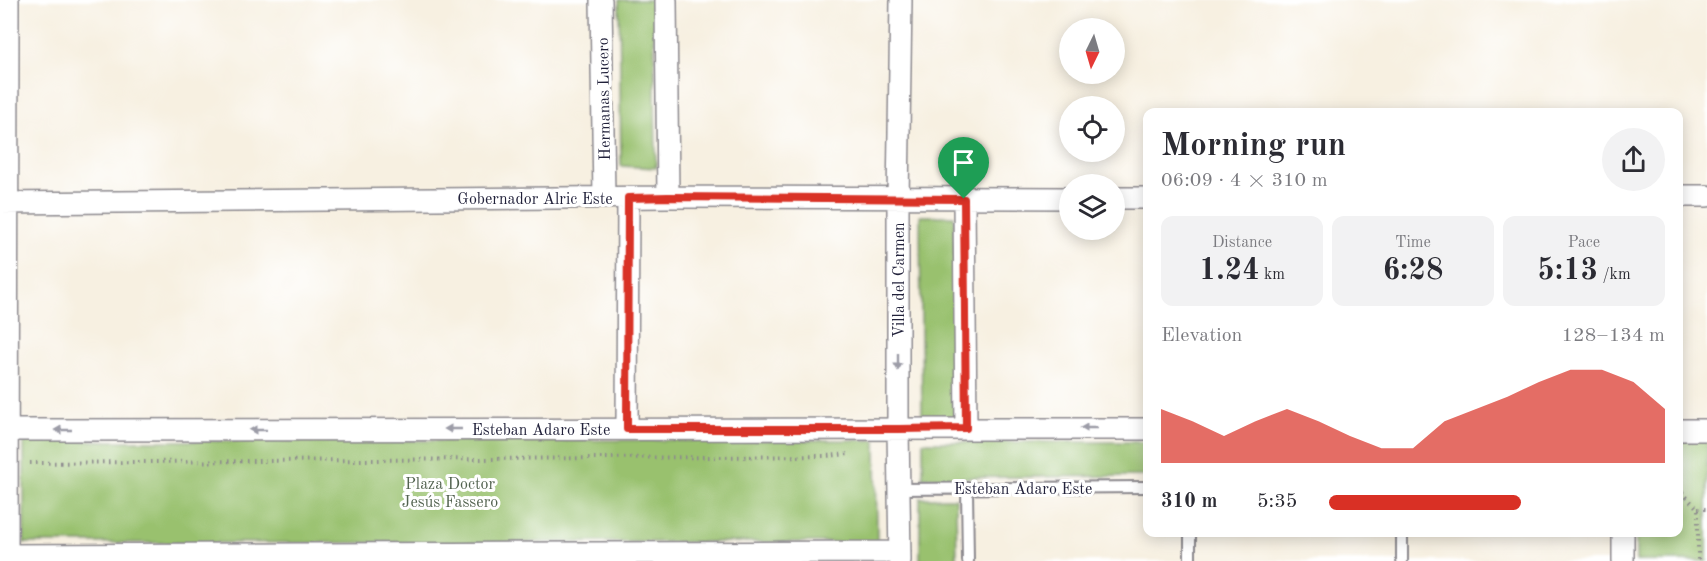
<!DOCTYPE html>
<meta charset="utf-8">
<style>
:root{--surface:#fff;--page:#f2f2f3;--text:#2b2b33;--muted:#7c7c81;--accent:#d93025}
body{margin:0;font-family:"Old Standard TT",serif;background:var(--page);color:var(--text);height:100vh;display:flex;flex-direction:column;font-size:22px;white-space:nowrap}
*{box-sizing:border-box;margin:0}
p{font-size:20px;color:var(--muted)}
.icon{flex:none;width:33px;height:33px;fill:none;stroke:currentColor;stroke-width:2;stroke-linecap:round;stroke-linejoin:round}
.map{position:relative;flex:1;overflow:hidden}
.sheet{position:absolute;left:1143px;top:108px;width:540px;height:429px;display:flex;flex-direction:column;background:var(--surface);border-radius:12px;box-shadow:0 3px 15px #0003}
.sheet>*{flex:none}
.needle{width:39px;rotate:185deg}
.tools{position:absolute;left:1059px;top:18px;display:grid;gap:12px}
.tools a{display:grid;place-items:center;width:66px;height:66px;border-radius:50%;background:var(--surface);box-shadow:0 3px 15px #0003;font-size:30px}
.pin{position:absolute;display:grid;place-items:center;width:51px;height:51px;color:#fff;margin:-62px -26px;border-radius:50% 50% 50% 0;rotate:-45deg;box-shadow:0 0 6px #0007}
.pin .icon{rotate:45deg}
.round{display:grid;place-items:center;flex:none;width:63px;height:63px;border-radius:32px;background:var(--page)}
.summary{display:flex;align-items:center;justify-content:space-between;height:102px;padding:0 18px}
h1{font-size:33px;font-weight:700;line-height:45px}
.stats{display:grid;grid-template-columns:repeat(3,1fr);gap:9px;height:102px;padding:6px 18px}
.stats div{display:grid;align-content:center;border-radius:12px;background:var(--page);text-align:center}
.stats b{font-size:30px;font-weight:700}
.stats small{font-size:16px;font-weight:400}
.stats p{font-size:16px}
.chart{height:168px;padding:12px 18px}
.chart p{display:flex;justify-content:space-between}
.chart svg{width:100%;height:108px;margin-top:6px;fill:var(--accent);opacity:.7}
ul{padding:0 18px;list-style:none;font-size:20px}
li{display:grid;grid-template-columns:96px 72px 1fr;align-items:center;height:45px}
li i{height:15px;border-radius:8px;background:var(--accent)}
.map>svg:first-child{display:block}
.green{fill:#99c16e;stroke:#5e7254;stroke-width:1.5}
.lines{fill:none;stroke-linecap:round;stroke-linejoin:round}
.lane-casing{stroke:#8c898e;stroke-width:14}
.street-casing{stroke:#8c898e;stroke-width:24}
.path{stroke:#8c898e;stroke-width:4;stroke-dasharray:1.5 4.5;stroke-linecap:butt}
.lane{stroke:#fff;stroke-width:10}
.street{stroke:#fff;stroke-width:21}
.oneway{fill:#9c9ca7}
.route-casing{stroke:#fff;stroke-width:12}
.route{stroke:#d93025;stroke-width:8}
.labels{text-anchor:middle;stroke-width:6;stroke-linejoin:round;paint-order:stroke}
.street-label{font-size:16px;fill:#22223b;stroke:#fff}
.park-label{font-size:16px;fill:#52624f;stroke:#fff}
</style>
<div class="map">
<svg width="1707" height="561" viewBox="0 0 1707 561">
<rect width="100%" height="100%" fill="#fff"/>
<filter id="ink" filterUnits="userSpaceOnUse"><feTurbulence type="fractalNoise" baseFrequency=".0167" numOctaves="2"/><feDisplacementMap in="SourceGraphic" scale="12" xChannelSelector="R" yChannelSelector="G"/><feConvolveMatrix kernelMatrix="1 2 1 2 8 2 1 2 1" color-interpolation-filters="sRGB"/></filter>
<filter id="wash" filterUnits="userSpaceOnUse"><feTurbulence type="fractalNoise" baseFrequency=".008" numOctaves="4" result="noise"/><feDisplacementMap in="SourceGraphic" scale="24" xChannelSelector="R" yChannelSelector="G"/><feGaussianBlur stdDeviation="1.35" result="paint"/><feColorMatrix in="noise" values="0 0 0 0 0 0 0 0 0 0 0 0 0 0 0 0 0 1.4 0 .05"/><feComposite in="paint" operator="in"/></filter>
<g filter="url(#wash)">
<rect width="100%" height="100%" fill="#f7f0e1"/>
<path class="green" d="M 619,0 L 654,0 L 656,168 L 621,166 Z
M 920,216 L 954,216 L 956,425 L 922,425 Z
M 1707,439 L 1707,561 L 1636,561 L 1636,533 L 1678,532 L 1679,440 Z
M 876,440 L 877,542 L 24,543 L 24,441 Z
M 923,442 L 1147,442 L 1147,476 L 923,478 Z
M 920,498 L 956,498 L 957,561 L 920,561 Z"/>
</g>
<g filter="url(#ink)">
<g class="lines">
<defs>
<path id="lane" d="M 967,488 L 968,561
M 898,489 L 1148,487
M 1190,561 L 1190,532
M 1402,561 L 1402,532"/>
<path id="street" d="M 601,0 L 604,198
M 666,0 L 668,197
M 1678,196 L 1707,196
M 1114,198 L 1148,198
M 964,199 L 966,428
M 0,203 L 668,197 L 1070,198
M 627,429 L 628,198
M 7,430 L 1148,429
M 1678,430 L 1707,430
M 1623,532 L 1623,561
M 0,555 L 900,552
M 7,561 L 8,0
M 900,561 L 898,429 L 898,199 L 901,0"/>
</defs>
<use href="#lane" class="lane-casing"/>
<use href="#street" class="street-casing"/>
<path class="path" d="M 30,463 L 826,456 L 850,454
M 1678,488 L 1698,509 L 1698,561
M 1698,509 L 1707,509"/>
<use href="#lane" class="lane"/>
<use href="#street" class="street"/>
</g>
<defs><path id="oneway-solid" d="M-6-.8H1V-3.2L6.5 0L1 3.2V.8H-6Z" transform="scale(1.5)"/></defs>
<g class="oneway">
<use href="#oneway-solid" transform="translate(898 362) rotate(90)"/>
<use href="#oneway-solid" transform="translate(1089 428) rotate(-180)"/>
<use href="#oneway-solid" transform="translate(453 429) rotate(180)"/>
<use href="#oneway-solid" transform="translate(63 430) rotate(180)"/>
<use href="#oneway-solid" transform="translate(258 430) rotate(180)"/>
</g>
</g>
<g class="lines" filter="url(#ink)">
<defs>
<path id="route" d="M 668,197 L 964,199 L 966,428 L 898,429 L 627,429 L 628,198 Z"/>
</defs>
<use href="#route" class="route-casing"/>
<use href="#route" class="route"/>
</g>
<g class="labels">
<g class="street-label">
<text transform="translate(603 99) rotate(-91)" y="6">Hermanas Lucero</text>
<text x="535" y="204">Gobernador Alric Este</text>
<text transform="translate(898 280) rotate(-90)" y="6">Villa del Carmen</text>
<text x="541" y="435">Esteban Adaro Este</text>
<text x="1023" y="494">Esteban Adaro Este</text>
</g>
<g class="park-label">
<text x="450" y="489">Plaza Doctor<tspan x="450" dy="18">Jesús Fassero</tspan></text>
</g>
</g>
</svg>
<div class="tools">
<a><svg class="needle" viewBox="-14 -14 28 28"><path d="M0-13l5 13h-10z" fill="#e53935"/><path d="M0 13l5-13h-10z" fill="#7c7c81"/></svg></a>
<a><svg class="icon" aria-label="locate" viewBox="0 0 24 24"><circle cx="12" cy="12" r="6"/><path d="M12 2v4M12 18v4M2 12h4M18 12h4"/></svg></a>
<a><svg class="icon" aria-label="layers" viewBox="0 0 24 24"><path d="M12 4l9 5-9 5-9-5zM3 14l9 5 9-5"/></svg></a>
</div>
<div class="pin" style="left:964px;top:199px;background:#1e9e55"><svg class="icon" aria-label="arrive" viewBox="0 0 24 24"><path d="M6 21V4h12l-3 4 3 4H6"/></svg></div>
<section class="sheet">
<div class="summary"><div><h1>Morning run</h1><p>06:09 · 4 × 310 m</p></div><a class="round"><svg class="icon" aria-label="share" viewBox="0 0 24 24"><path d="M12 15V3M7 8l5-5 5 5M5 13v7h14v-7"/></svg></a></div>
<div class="stats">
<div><p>Distance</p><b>1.24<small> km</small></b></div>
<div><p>Time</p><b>6:28</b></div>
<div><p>Pace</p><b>5:13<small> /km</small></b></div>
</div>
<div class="chart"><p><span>Elevation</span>128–134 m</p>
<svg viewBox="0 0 160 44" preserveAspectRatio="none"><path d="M0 44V22L10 27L20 33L30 27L40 22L50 27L60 33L70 38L80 38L90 27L100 22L110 17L120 11L130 6L140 6L150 11L160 22V44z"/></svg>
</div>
<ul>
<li><b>310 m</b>5:35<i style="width:57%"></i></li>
</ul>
</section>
</div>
